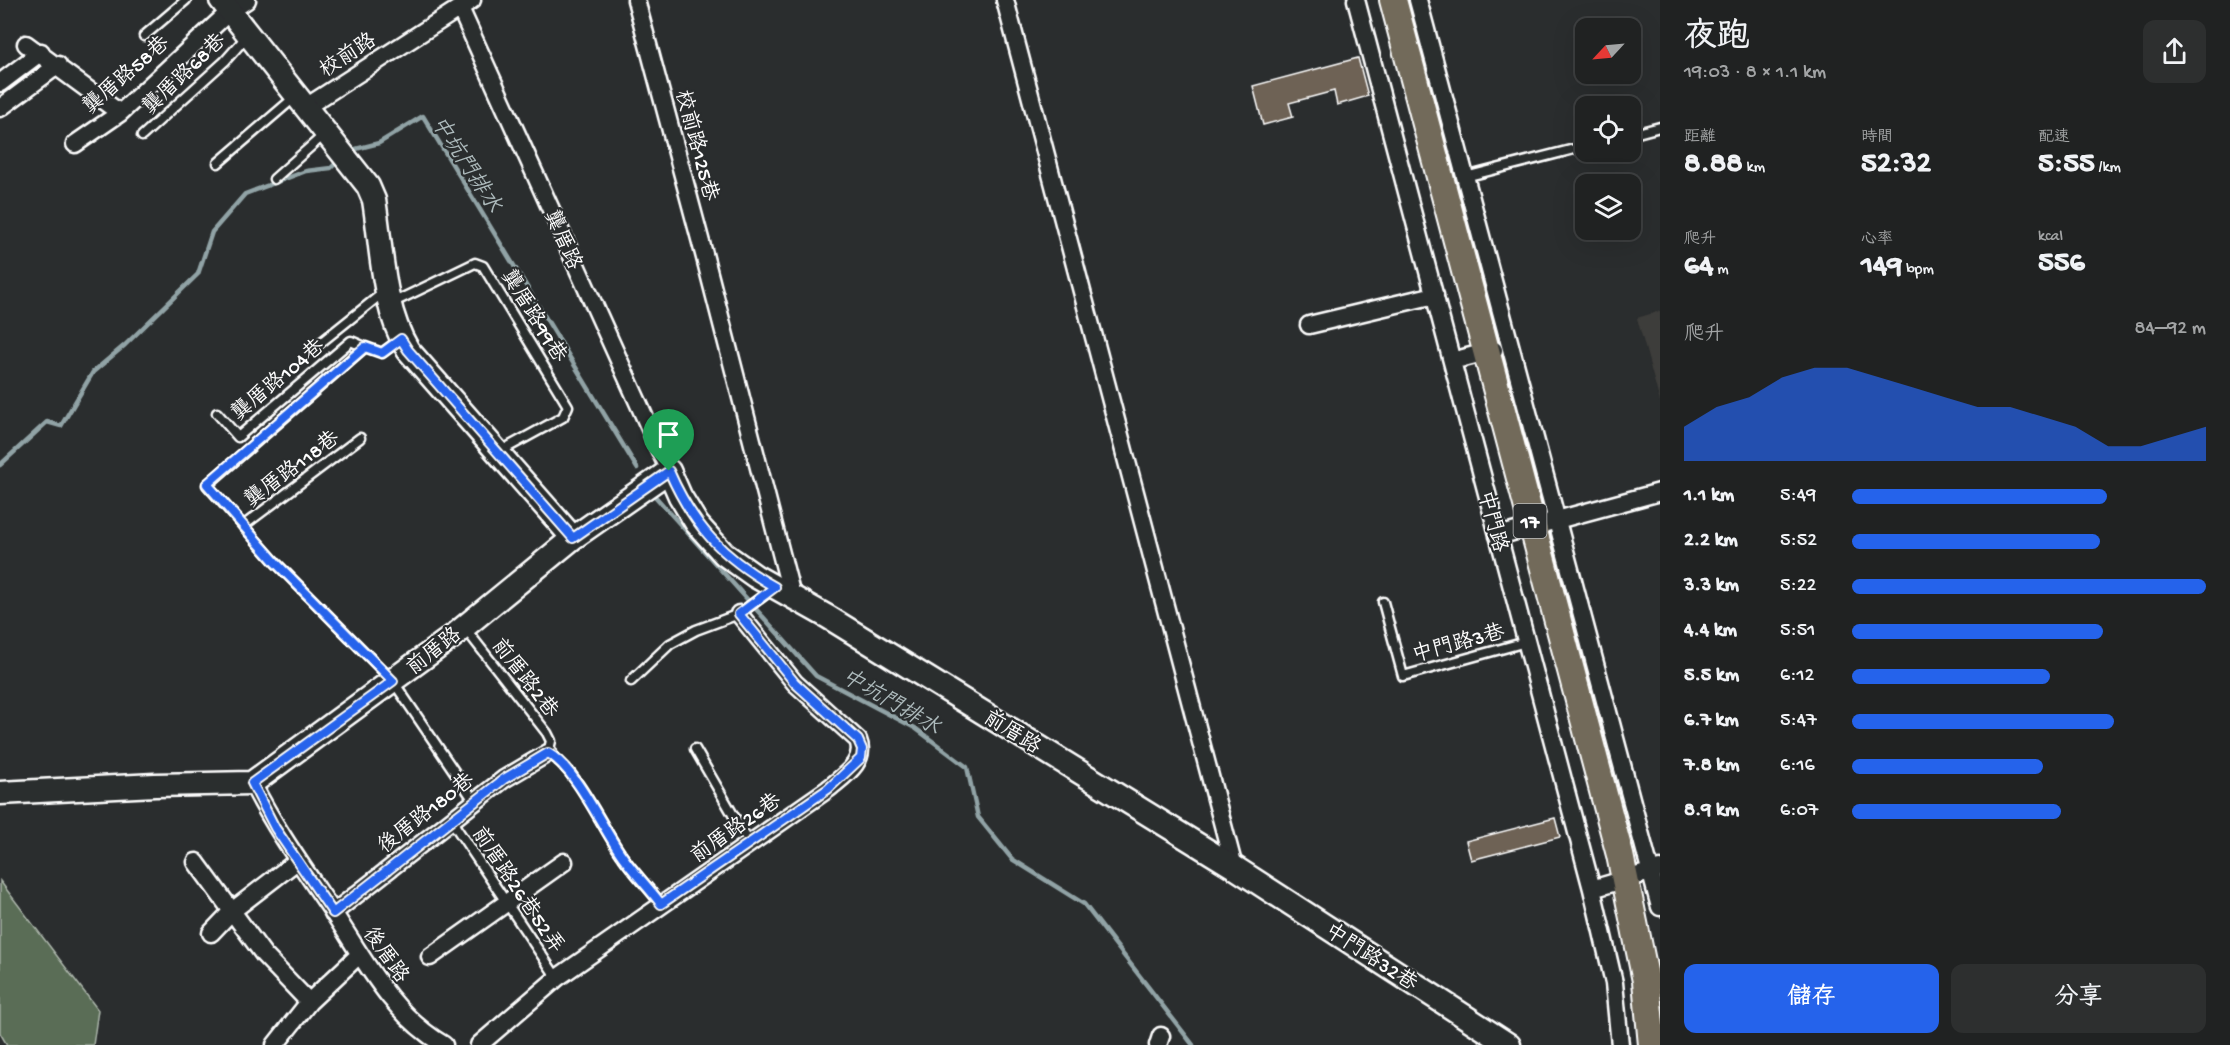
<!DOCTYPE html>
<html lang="zh-TW">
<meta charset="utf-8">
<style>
:root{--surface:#202222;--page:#2d2f2f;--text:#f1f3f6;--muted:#a2a4a5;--line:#3d3f40;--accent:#2563eb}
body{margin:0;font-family:"Gochi Hand","LXGW WenKai TC",sans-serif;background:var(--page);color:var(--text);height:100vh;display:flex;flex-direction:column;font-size:22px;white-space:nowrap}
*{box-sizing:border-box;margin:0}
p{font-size:20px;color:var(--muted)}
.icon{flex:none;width:33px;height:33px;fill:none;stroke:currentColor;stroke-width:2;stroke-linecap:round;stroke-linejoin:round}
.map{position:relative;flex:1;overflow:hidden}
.side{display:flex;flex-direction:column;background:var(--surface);width:570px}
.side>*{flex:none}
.needle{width:39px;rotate:244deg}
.controls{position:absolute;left:1575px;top:18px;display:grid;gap:12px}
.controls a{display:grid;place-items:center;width:66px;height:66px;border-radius:12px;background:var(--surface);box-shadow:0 6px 24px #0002,0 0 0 2px var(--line);font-size:30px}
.pin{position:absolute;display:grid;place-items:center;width:51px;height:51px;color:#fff;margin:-62px -26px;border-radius:50% 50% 50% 0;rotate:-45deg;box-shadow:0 0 6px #0007}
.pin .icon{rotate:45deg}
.round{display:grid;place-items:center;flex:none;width:63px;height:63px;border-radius:12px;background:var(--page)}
.headline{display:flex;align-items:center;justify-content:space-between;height:102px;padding:0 24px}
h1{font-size:33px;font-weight:700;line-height:45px}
.figures{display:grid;grid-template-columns:repeat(3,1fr);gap:9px;height:102px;padding:6px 24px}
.figures div{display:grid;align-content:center}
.figures b{font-size:30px;font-weight:700}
.figures small{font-size:16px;font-weight:400}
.figures p{font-size:16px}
.chart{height:168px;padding:12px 24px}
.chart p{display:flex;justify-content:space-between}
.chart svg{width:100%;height:108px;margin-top:6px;fill:var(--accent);opacity:.7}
.cta{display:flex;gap:12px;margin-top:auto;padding:12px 24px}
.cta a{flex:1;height:69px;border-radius:12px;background:var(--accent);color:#fff;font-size:24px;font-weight:700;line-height:69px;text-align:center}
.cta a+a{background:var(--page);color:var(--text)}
ul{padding:0 24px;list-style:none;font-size:20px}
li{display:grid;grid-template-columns:96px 72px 1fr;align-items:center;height:45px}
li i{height:15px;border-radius:8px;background:var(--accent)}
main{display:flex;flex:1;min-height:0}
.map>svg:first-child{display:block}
.built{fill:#3e3d3a}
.green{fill:#5a6d57;stroke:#acb6ab;stroke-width:1.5}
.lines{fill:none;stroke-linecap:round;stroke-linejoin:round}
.stream{stroke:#91a3a6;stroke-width:4.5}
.building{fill:#6e6255;stroke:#fff;stroke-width:1.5}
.lane-casing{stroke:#fff;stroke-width:13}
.street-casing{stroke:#fff;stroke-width:21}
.secondary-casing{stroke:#fff;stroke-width:27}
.primary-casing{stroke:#fff;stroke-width:30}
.lane{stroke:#2a2d2e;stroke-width:8}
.street{stroke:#2a2d2e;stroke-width:16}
.secondary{stroke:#2a2d2e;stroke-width:22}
.primary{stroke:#726b5a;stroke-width:26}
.route-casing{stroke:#fff;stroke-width:12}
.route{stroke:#2563eb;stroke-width:8}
.labels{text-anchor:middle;stroke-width:4.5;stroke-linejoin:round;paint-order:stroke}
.shield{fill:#2a2d2e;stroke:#bfc0c0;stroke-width:1.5}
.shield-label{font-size:20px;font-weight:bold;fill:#fff}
.street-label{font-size:21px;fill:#fff;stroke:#2a2d2e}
.water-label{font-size:22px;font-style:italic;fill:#adbabc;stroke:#2a2d2e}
</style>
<main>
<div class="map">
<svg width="1660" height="1045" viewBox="0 0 1660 1045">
<rect width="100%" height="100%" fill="#2a2d2e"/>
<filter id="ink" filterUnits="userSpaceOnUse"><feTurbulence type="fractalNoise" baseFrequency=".0167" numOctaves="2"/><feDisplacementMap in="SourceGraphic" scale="12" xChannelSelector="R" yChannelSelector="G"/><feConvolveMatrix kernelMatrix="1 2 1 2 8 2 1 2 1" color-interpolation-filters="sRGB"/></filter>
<g filter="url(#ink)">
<path class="built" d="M 1660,311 L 1660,402 L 1637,318 Z"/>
<path class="green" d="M 0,881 L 98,1010 L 93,1045 L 7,1045 L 0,1033 Z"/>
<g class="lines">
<path class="stream" d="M 348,151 L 379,143 L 423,116 L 637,468
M 0,465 L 47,422 L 61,426 L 93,372 L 125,345 L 198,274 L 212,232 L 245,194 L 306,171 L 331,168 L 340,159
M 653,494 L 816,676 L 915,728 L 967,767 L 978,817 L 1012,859 L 1084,904 L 1193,1045"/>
</g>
<path class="building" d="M 1358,58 L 1368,96 L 1337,105 L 1334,91 L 1289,103 L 1293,117 L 1263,125 L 1253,86 Z
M 1555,818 L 1560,837 L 1471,860 L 1466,841 Z"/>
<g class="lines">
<defs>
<path id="lane" d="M 144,36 L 186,0
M 1630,135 L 1660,127
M 142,136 L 225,61 L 248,35
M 218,163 L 296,96
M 1465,177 L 1586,146
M 274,179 L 326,133
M 392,303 L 475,263 L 483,266 L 568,406 L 563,417 L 499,452
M 401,339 L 382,353 L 365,347 L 207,485 L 276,563 L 393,681 L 475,802
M 314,348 L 384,292
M 217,413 L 238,437 L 351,341 L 365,347
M 243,526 L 360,438
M 1383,602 L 1403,676 L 1526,642
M 464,627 L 547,733 L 551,741 L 548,753 C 577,768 603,830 623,857 C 634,873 649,888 661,904
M 631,681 L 670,644 L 696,630 L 739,614 L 774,588
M 695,749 L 750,844
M 451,820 L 557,978"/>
<path id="street" d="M 636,0 L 704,254 L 792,596
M 1005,0 L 1234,867
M 1356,0 L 1592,889 L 1614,983 L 1620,1045
M 1418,0 L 1660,907
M 460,8 L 669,471
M 26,44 L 120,113
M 0,83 L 41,52
M 306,107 L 472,0
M 0,108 L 58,65
M 75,144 L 120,113 L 229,12 L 247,0
M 1309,325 L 1435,295
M 1452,361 L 1494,350
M 1498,536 L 1660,492
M 252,783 C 276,830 304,869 333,912 C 365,961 392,1015 444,1045
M 196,862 L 264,955 L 309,1002
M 1592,889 L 1660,869
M 333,913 L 504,779 L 548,753
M 211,933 L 232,911 L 297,861
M 430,957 L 564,862
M 275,1045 L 309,1002 L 359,955
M 479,1045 L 557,978 L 828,789 C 843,776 867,762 858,740 L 795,683 L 739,614
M 1158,1045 L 1161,1036"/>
<path id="secondary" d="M 221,0 L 368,186 L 374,200 C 382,249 382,307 408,350 L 573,538
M 0,793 L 155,785 L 252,783 L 452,637 L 573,538 L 669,471 L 680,496 L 697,524 L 724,554 L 755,576 L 828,617 L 1234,867 L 1509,1045"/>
<path id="primary" d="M 1393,0 L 1620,855 L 1646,981 L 1652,1045"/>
</defs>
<use href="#lane" class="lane-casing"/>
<use href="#street" class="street-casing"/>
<use href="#secondary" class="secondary-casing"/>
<use href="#primary" class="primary-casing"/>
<use href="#lane" class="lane"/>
<use href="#street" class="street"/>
<use href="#secondary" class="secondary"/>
<use href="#primary" class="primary"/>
</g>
</g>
<g class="lines" filter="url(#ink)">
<defs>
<path id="route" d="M 401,339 L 408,350 L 573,538 L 669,471 C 693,526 723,558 775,587 L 739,614 L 795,683 L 858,740 L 862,749 L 861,758 L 828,789 L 661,904 C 649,888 634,873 623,857 C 603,830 577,769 548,753 L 504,779 L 333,913 L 275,828 L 252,783 L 393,681 L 276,563 L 207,484 L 365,347 L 382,353 Z"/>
</defs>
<use href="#route" class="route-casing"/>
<use href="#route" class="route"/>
</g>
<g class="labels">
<rect class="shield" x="1513.5" y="504" width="33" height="34" rx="4.5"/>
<g class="shield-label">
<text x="1530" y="528">17</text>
</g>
<g class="street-label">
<text transform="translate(347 54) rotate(-33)" y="7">校前路</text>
<text transform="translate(183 73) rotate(-44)" y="7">龔厝路68巷</text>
<text transform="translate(125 74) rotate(-41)" y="7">龔厝路58巷</text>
<text transform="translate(698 145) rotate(75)" y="7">校前路125巷</text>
<text transform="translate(564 239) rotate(66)" y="7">龔厝路</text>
<text transform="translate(535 315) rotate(58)" y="7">龔厝路99巷</text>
<text transform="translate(277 379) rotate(-40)" y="7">龔厝路104巷</text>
<text transform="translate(291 468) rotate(-37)" y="7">龔厝路118巷</text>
<text transform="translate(1494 521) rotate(75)" y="7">中門路</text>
<text transform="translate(1458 642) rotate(-15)" y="7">中門路3巷</text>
<text transform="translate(433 650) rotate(-38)" y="7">前厝路</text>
<text transform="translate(526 677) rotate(52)" y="7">前厝路2巷</text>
<text transform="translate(1013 731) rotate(32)" y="7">前厝路</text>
<text transform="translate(425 812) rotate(-38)" y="7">後厝路180巷</text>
<text transform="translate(735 827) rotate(-35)" y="7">前厝路26巷</text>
<text transform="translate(519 889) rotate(56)" y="7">前厝路26巷52弄</text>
<text transform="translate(387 954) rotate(55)" y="7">後厝路</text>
<text transform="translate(1372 956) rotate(33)" y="7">中門路32巷</text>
</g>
<g class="water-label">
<text transform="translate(468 163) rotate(57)" y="8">中坑門排水</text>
<text transform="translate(892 700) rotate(30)" y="8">中坑門排水</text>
</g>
</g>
</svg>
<div class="controls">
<a><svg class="needle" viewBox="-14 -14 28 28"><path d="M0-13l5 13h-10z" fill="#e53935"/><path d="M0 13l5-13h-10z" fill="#a2a4a5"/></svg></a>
<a><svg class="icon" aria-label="locate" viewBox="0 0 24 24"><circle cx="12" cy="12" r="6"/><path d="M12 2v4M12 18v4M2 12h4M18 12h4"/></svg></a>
<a><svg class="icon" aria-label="layers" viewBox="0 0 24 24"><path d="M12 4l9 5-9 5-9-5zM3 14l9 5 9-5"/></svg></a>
</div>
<div class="pin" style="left:669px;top:471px;background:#1e9e55"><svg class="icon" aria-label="arrive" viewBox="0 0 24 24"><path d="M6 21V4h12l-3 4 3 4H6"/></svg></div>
</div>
<section class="side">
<div class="headline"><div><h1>夜跑</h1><p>19:03 · 8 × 1.1 km</p></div><a class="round"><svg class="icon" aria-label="share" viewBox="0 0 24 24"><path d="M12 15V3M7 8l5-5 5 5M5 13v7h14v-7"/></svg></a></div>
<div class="figures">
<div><p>距離</p><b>8.88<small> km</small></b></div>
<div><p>時間</p><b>52:32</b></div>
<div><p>配速</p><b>5:55<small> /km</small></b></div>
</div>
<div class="figures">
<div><p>爬升</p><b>64<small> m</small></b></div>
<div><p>心率</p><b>149<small> bpm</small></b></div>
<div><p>kcal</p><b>556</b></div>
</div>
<div class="chart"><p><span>爬升</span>84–92 m</p>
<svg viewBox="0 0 160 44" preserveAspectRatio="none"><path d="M0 44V30L10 22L20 18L30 10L40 6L50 6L60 10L70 14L80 18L90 22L100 22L110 26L120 30L130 38L140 38L150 34L160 30V44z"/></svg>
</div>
<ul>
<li><b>1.1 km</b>5:49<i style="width:72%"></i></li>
<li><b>2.2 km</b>5:52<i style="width:70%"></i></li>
<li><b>3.3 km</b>5:22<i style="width:100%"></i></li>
<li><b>4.4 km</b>5:51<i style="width:71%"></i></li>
<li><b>5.5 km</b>6:12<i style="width:56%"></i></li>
<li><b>6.7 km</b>5:47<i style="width:74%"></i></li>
<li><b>7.8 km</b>6:16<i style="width:54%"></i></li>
<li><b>8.9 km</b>6:07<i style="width:59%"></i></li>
</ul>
<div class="cta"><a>儲存</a><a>分享</a></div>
</section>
</main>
